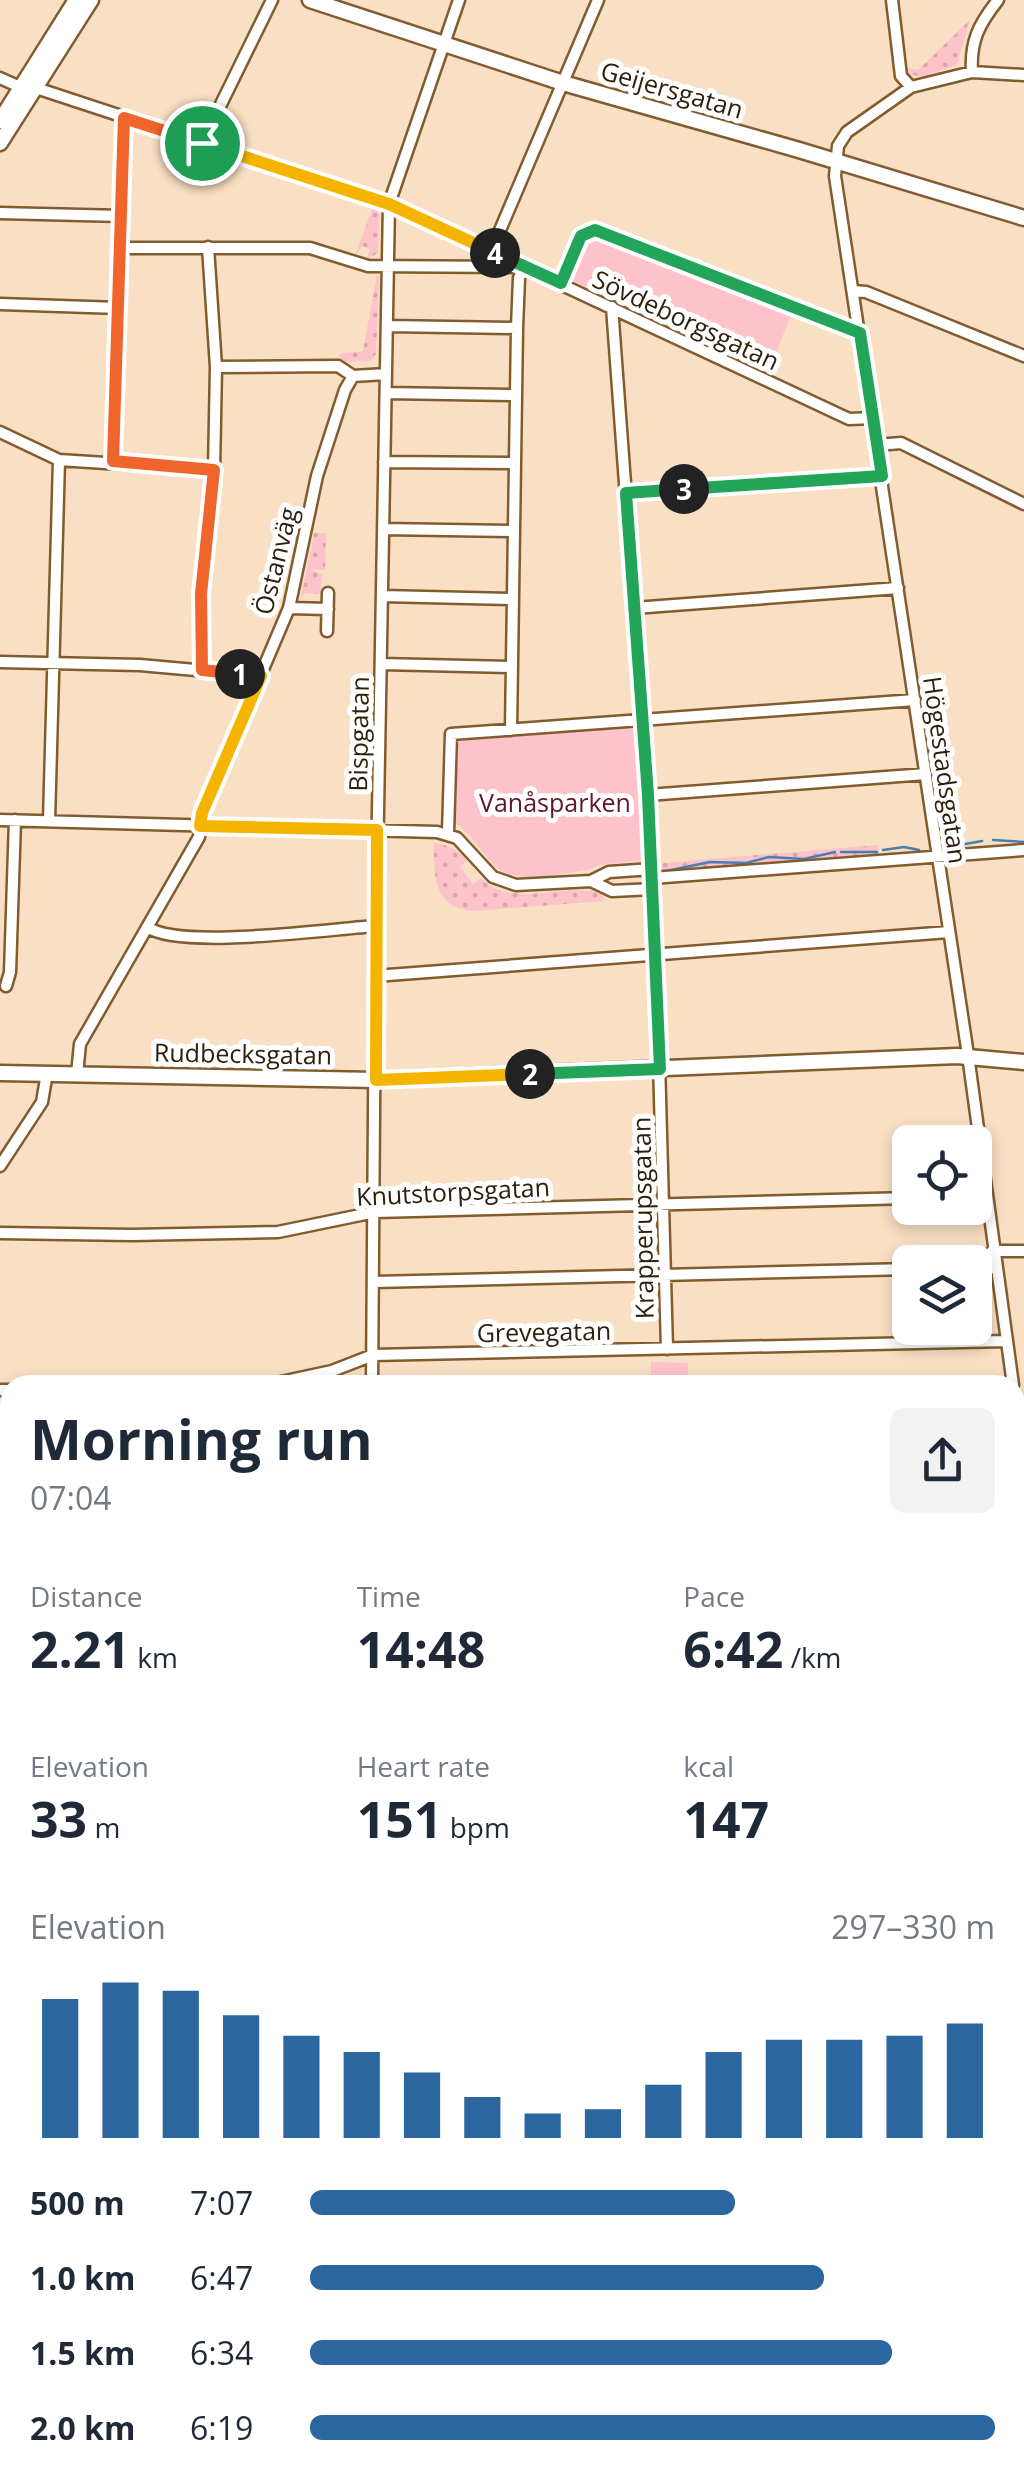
<!DOCTYPE html>
<meta charset="utf-8">
<style>
:root{--surface:#fff;--page:#f2f2f3;--text:#1f2937;--muted:#747a83;--accent:#2b679e}
body{margin:0;font-family:"Open Sans",sans-serif;background:var(--page);color:var(--text);height:100vh;display:flex;flex-direction:column;font-size:38px;white-space:nowrap}
*{box-sizing:border-box;margin:0}
p{font-size:32px;color:var(--muted)}
.icon{flex:none;width:55px;height:55px;fill:none;stroke:currentColor;stroke-width:2;stroke-linecap:round;stroke-linejoin:round}
.map{position:relative;flex:1;overflow:hidden}
.sheet{position:absolute;left:0px;top:1375px;width:1025px;height:1112px;display:flex;flex-direction:column;background:var(--surface);border-radius:30px 30px 0 0;box-shadow:0 5px 15px #0003}
.sheet>*{flex:none}
.fabs{position:absolute;left:892px;top:1125px;display:grid;gap:20px}
.fabs a{display:grid;place-items:center;width:100px;height:100px;border-radius:15px;background:var(--surface);box-shadow:0 5px 15px #0003;font-size:50px}
.pin{position:absolute;display:grid;place-items:center;width:85px;height:85px;color:#fff;margin:-42px;border:5px solid #fff;border-radius:50%;box-shadow:0 2px 10px #0007}
.km{position:absolute;width:50px;height:50px;margin:-25px;border-radius:50%;background:#222;color:#fff;font-size:28px;line-height:50px;text-align:center}
.round{display:grid;place-items:center;flex:none;width:105px;height:105px;border-radius:15px;background:var(--page)}
.summary{display:flex;align-items:center;justify-content:space-between;height:170px;padding:0 30px}
h1{font-size:55px;font-weight:700;line-height:75px}
.metrics{display:grid;grid-template-columns:repeat(3,1fr);gap:15px;height:170px;padding:10px 30px}
.metrics div{display:grid;align-content:center}
.metrics b{font-size:50px;font-weight:700}
.metrics small{font-size:28px;font-weight:400}
.metrics p{font-size:28px}
.chart{height:280px;padding:20px 30px}
.chart p{display:flex;justify-content:space-between}
.chart svg{width:100%;height:180px;margin-top:10px;stroke:var(--accent);stroke-width:6}
ul{padding:0 30px;list-style:none;font-size:32px}
li{display:grid;grid-template-columns:160px 120px 1fr;align-items:center;height:75px}
li i{height:25px;border-radius:12px;background:var(--accent)}
.map>svg:first-child{display:block}
.grass{fill:url(#grass-dots)}
.cemetery{fill:url(#cemetery-stones)}
.green{fill:#fdc2ca}
.lines{fill:none;stroke-linecap:round;stroke-linejoin:round}
.stream{stroke:#477fb3;stroke-width:2.5}
.street-casing{stroke:#825c2f;stroke-width:15}
.secondary-casing{stroke:#825c2f;stroke-width:19}
.street{stroke:#fff;stroke-width:10}
.secondary{stroke:#fff;stroke-width:14}
.split-1-casing{stroke:#fff;stroke-width:20}
.split-2-casing{stroke:#fff;stroke-width:20}
.split-3-casing{stroke:#fff;stroke-width:20}
.split-4-casing{stroke:#fff;stroke-width:20}
.split-5-casing{stroke:#fff;stroke-width:20}
.split-1{stroke:#f0652b;stroke-width:12}
.split-2{stroke:#f5b400;stroke-width:12}
.split-3{stroke:#22a559;stroke-width:12}
.split-4{stroke:#22a559;stroke-width:12}
.split-5{stroke:#f5b400;stroke-width:12}
.labels{text-anchor:middle;stroke-width:10;stroke-linejoin:round;paint-order:stroke}
.street-label{font-size:25px;fill:#2f200d;stroke:#fff}
.park-label{font-size:25px;fill:#60162a;stroke:#fff}
</style>
<div class="map">
<svg width="1024" height="2487" viewBox="0 0 1024 2487">
<defs>
<pattern id="grass-dots" width="8" height="8" patternUnits="userSpaceOnUse" patternTransform="scale(2.5)"><rect width="8" height="8" fill="#fdc2ca"/><path d="M2 2h.1M6 6h.1" fill="none" stroke="#d9a6ac" stroke-width="1.8" stroke-linecap="round"/></pattern>
<pattern id="cemetery-stones" width="16" height="16" patternUnits="userSpaceOnUse" patternTransform="scale(2.5)"><rect width="16" height="16" fill="#fdc2ca"/><path d="M2 7V4a2 2 0 0 1 4 0v3zM10 15v-3a2 2 0 0 1 4 0v3z" fill="#d9a6ac"/></pattern>
</defs>
<rect width="100%" height="100%" fill="#f9dfc3"/>
<path class="grass" d="M 970,20 L 957,65 L 924,76 L 909,75 L 907,68 L 918,70 Z
M 373,207 L 379,214 L 378,253 L 367,259 L 370,249 L 362,246 L 355,256 Z
M 377,275 L 379,277 L 376,354 L 370,361 L 342,362 L 338,354 L 363,351 Z
M 314,533 L 326,533 L 325,570 L 310,569 L 322,574 L 321,594 L 304,593 L 300,602 Z
M 434,843 C 449,845 457,849 467,860 L 460,867 L 473,884 L 481,878 C 509,907 556,886 592,891 L 601,894 L 605,901 L 472,911 C 433,907 434,876 434,843 Z
M 878,845 L 879,856 L 672,872 L 662,869 L 663,863 Z"/>
<path class="cemetery" d="M 0,1974 L 10,1974 L 10,2478 L 246,2478 L 246,2487 L 0,2487 Z"/>
<path class="green" d="M 596,236 L 792,313 L 768,372 L 574,281 L 572,276 L 588,238 Z
M 629,727 L 636,732 L 644,860 L 599,865 L 588,870 C 562,873 515,886 494,865 C 481,851 471,836 456,823 L 457,741 Z
M 651,1362 L 688,1363 L 688,1385 L 651,1385 Z
M 1024,1699 L 1024,1775 L 1015,1777 L 1015,1701 Z
M 0,1857 L 10,1858 L 10,1956 L 0,1955 Z
M 553,2478 L 839,2478 L 870,2487 L 551,2487 Z"/>
<g class="lines">
<path class="stream" d="M 993,840 L 1024,842
M 954,846 L 982,841
M 883,850 L 904,847 L 919,850
M 841,852 L 877,852
M 666,871 L 710,862 L 746,863 L 769,857 L 804,859 L 835,852"/>
<defs>
<path id="street" d="M 892,0 L 901,76 L 911,87
M 972,72 C 970,41 979,24 998,0
M 0,78 L 20,87
M 33,87 L 389,204 L 849,419 L 873,418
M 202,143 L 272,0
M 0,213 L 122,216
M 121,248 L 310,248 L 368,266 L 524,267 L 519,278 L 517,328 L 511,730
M 489,256 L 598,0
M 561,283 L 581,236 L 595,230 L 859,333
M 854,291 L 866,292 L 1024,356
M 0,304 L 119,308
M 612,307 L 648,795 L 656,954 L 667,1349
M 388,326 L 517,328
M 216,367 L 338,366 L 353,376 L 386,374
M 386,393 L 516,395
M 0,432 L 59,460 L 214,470
M 877,445 L 901,443 L 1024,504
M 113,461 L 125,118
M 384,462 L 515,463
M 627,493 L 882,476
M 383,529 L 514,531
M 382,596 L 513,599
M 289,608 L 328,609
M 634,608 L 898,588
M 327,631 L 328,593
M 0,662 L 140,665 L 261,676
M 381,664 L 512,667
M 202,670 L 201,594 L 214,470 L 216,367 L 208,247
M 648,795 L 926,774
M 0,820 L 437,832 L 457,838 L 493,877 L 516,885 L 591,881 L 609,872 L 652,869
M 49,821 L 59,460
M 448,833 L 451,734 L 915,700
M 652,878 L 1024,850
M 591,881 L 612,891 L 653,889
M 147,927 C 180,950 329,929 376,926
M 375,976 L 949,932
M 6,986 L 10,972 L 15,820
M 77,1074 L 80,1044 L 199,837 L 202,813 L 289,608 L 317,476 L 345,390 L 353,376
M 0,1166 L 42,1102 L 47,1073
M 0,1233 L 132,1235 L 278,1232 L 375,1212 L 910,1198
M 992,1251 L 1024,1251
M 975,1268 L 995,1268
M 374,1282 L 910,1269
M 267,1385 L 332,1371 L 373,1355 L 1006,1341
M 372,1385 L 375,976 L 389,204 L 459,0
M 1013,1385 L 968,1055 L 835,176 L 838,146 L 847,132 L 911,87 L 972,72 L 1024,75
M 0,1390 L 10,1390
M 1015,1400 L 1024,1457
M 1015,1515 L 1024,1512
M 0,1569 L 1,1515
M 1015,1635 L 1024,1629
M 0,1688 L 10,1690
M 0,1801 L 10,1802
M 1015,1835 L 1024,1834
M 0,1964 L 10,1964
M 1015,2028 L 1024,2088
M 1015,2162 L 1024,2163
M 1015,2333 L 1024,2338
M 1015,2399 L 1024,2390
M 302,2487 L 302,2478
M 979,2487 L 981,2478"/>
<path id="secondary" d="M 310,0 L 563,83 L 799,150 L 1024,218
M 0,121 L 76,0
M 0,143 L 91,0
M 0,1073 L 376,1080 L 957,1056 L 1024,1062"/>
</defs>
<use href="#street" class="street-casing"/>
<use href="#secondary" class="secondary-casing"/>
<use href="#street" class="street"/>
<use href="#secondary" class="secondary"/>
</g>
<g class="lines">
<defs>
<path id="split-1" d="M 202,143 L 124,118 L 113,461 L 214,470 L 201,594 L 202,670 L 240,674"/>
<path id="split-2" d="M 240,674 L 261,676 L 202,813 L 200,826 L 377,830 L 376,1080 L 530,1074"/>
<path id="split-3" d="M 530,1074 L 660,1069 L 648,795 L 626,493 L 684,489"/>
<path id="split-4" d="M 495,253 L 561,283 L 581,236 L 595,230 L 860,333 L 882,476 L 684,489"/>
<path id="split-5" d="M 202,143 L 389,204 L 495,253"/>
</defs>
<use href="#split-1" class="split-1-casing"/>
<use href="#split-2" class="split-2-casing"/>
<use href="#split-3" class="split-3-casing"/>
<use href="#split-4" class="split-4-casing"/>
<use href="#split-5" class="split-5-casing"/>
<use href="#split-1" class="split-1"/>
<use href="#split-2" class="split-2"/>
<use href="#split-3" class="split-3"/>
<use href="#split-4" class="split-4"/>
<use href="#split-5" class="split-5"/>
</g>
<g class="labels">
<g class="street-label">
<text transform="translate(672 90) rotate(16)" y="9">Geijersgatan</text>
<text transform="translate(686 320) rotate(25)" y="9">Sövdeborgsgatan</text>
<text transform="translate(276 561) rotate(-76)" y="9">Östanväg</text>
<text transform="translate(359 734) rotate(-89)" y="9">Bispgatan</text>
<text transform="translate(945 770) rotate(82)" y="9">Högestadsgatan</text>
<text transform="translate(243 1054) rotate(1)" y="9">Rudbecksgatan</text>
<text transform="translate(453 1192) rotate(-3)" y="9">Knutstorpsgatan</text>
<text transform="translate(643 1218) rotate(-91)" y="9">Krapperupsgatan</text>
<text transform="translate(544 1332) rotate(-1)" y="9">Grevegatan</text>
</g>
<g class="park-label">
<text x="555" y="812">Vanåsparken</text>
</g>
</g>
</svg>
<div class="fabs">
<a><svg class="icon" aria-label="locate" viewBox="0 0 24 24"><circle cx="12" cy="12" r="6"/><path d="M12 2v4M12 18v4M2 12h4M18 12h4"/></svg></a>
<a><svg class="icon" aria-label="layers" viewBox="0 0 24 24"><path d="M12 4l9 5-9 5-9-5zM3 14l9 5 9-5"/></svg></a>
</div>
<div class="pin" style="left:202px;top:143px;background:#1e9e55"><svg class="icon" aria-label="arrive" viewBox="0 0 24 24"><path d="M6 21V4h12l-3 4 3 4H6"/></svg></div>
<b class="km" style="left:240px;top:674px">1</b>
<b class="km" style="left:530px;top:1074px">2</b>
<b class="km" style="left:684px;top:489px">3</b>
<b class="km" style="left:495px;top:253px">4</b>
<section class="sheet">
<div class="summary"><div><h1>Morning run</h1><p>07:04</p></div><a class="round"><svg class="icon" aria-label="share" viewBox="0 0 24 24"><path d="M12 15V3M7 8l5-5 5 5M5 13v7h14v-7"/></svg></a></div>
<div class="metrics">
<div><p>Distance</p><b>2.21<small> km</small></b></div>
<div><p>Time</p><b>14:48</b></div>
<div><p>Pace</p><b>6:42<small> /km</small></b></div>
</div>
<div class="metrics">
<div><p>Elevation</p><b>33<small> m</small></b></div>
<div><p>Heart rate</p><b>151<small> bpm</small></b></div>
<div><p>kcal</p><b>147</b></div>
</div>
<div class="chart"><p><span>Elevation</span>297–330 m</p>
<svg viewBox="0 0 160 44" preserveAspectRatio="none"><path d="M5 44V10M15 44V6M25 44V8M35 44V14M45 44V19M55 44V23M65 44V28M75 44V34M85 44V38M95 44V37M105 44V31M115 44V23M125 44V20M135 44V20M145 44V19M155 44V16"/></svg>
</div>
<ul>
<li><b>500 m</b>7:07<i style="width:62%"></i></li>
<li><b>1.0 km</b>6:47<i style="width:75%"></i></li>
<li><b>1.5 km</b>6:34<i style="width:85%"></i></li>
<li><b>2.0 km</b>6:19<i style="width:100%"></i></li>
</ul>
</section>
</div>
